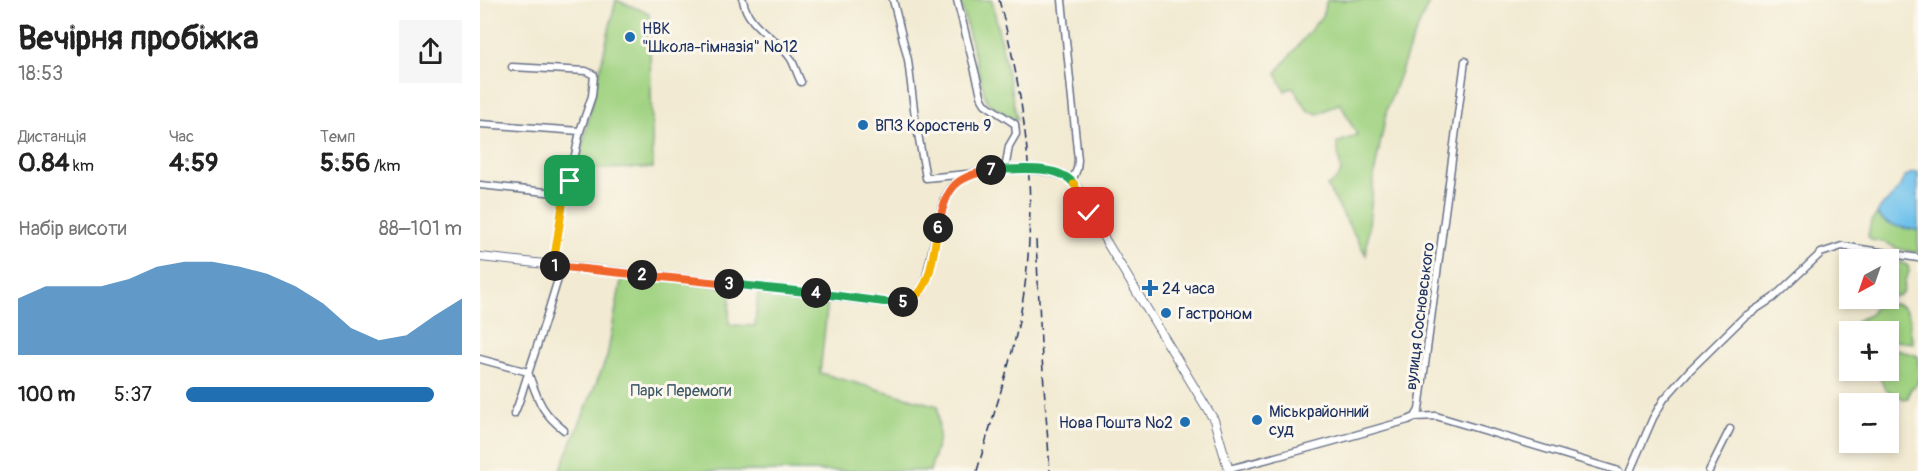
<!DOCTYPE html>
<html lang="uk">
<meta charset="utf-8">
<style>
:root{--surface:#fff;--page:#f6f6f6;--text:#222;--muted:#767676;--accent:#1f6fb2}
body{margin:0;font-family:Pangolin,sans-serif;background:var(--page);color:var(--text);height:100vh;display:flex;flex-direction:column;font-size:22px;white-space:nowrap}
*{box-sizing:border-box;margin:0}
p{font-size:20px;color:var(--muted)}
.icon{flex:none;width:33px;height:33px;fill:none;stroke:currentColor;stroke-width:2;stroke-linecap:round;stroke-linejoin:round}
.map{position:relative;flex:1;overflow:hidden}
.side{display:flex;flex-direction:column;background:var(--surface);width:480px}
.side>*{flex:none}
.needle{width:39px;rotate:220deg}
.tools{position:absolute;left:1359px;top:249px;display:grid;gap:12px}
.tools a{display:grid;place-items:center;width:60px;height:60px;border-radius:0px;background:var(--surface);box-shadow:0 3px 9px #0003;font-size:30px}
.pin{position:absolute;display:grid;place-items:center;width:51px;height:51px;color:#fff;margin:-26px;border-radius:12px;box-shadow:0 3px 9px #0006}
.km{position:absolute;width:30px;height:30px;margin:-15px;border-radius:50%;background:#222;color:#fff;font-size:16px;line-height:30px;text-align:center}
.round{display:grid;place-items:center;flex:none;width:63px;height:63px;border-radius:0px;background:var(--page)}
.summary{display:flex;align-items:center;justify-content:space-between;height:102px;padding:0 18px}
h1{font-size:33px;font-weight:800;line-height:45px}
.figures{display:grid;grid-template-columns:repeat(3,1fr);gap:9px;height:102px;padding:6px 18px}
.figures div{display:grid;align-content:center}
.figures b{font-size:26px;font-weight:800}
.figures small{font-size:16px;font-weight:400}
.figures p{font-size:16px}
.chart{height:168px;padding:12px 18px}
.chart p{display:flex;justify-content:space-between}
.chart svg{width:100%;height:108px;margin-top:6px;fill:var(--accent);opacity:.7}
ul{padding:0 18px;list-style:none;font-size:20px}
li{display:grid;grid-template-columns:96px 72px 1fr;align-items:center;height:45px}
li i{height:15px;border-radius:8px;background:var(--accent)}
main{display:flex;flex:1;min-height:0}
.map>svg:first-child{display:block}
.green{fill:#a1d382;stroke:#5e8170;stroke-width:1.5}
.water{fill:#70c2ec;stroke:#4678a5;stroke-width:1.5}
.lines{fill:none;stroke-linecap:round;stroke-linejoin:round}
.minor-casing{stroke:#667087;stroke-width:9}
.tertiary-casing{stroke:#667087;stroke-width:10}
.minor{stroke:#fff;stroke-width:6}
.tertiary{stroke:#fff;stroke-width:8}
.rail{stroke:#1b2f5e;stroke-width:1.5;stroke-dasharray:9 4.5;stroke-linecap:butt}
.split-1-casing{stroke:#fff;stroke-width:12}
.split-2-casing{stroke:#fff;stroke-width:12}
.split-3-casing{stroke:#fff;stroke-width:12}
.split-4-casing{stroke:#fff;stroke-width:12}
.split-5-casing{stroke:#fff;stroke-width:12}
.split-6-casing{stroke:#fff;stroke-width:12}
.split-7-casing{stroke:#fff;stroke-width:12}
.split-8-casing{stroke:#fff;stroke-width:12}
.split-9-casing{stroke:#fff;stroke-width:12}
.split-1{stroke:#f5b400;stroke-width:8}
.split-2{stroke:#f0652b;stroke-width:8}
.split-3{stroke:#f0652b;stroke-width:8}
.split-4{stroke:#22a559;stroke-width:8}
.split-5{stroke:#22a559;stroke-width:8}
.split-6{stroke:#f5b400;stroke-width:8}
.split-7{stroke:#f0652b;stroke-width:8}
.split-8{stroke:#22a559;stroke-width:8}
.split-9{stroke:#f5b400;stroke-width:8}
.poi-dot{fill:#1f6fb2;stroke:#fbf7ec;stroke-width:2}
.labels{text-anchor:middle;stroke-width:6;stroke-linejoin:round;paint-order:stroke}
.poi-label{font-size:16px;fill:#1b2f5e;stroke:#fbf7ec;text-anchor:start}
.street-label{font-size:16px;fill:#1b2f5e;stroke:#fbf7ec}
.park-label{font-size:16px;fill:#3c5867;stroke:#fbf7ec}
</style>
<main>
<section class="side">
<div class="summary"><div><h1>Вечірня пробіжка</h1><p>18:53</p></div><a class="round"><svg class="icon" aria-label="share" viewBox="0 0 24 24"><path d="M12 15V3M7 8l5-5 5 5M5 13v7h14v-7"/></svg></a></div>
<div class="figures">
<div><p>Дистанція</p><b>0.84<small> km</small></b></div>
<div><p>Час</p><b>4:59</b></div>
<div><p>Темп</p><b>5:56<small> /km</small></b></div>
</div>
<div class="chart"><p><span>Набір висоти</span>88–101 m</p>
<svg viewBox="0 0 160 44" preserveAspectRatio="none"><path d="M0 44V21L10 16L20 16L30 16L40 13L50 8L60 6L70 6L80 8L90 11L100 16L110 23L120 33L130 38L140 36L150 28L160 21V44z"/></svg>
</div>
<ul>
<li><b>100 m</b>5:37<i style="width:90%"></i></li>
</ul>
</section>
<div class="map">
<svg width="1438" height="471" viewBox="0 0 1438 471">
<rect width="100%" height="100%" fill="#fbf7ec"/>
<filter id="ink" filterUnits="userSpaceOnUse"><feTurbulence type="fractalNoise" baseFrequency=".0167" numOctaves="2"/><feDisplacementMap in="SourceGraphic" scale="12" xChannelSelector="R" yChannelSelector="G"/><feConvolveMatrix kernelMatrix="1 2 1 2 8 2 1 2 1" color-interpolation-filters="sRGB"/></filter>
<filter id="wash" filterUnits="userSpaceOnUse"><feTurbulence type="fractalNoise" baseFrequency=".008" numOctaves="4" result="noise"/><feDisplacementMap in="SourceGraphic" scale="24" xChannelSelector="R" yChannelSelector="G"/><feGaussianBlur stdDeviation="1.35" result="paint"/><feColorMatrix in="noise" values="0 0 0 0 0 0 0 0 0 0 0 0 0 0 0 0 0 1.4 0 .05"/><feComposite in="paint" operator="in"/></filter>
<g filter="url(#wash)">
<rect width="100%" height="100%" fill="#f2ead2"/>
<path class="green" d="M 136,0 L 169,13 L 173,168 L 97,169 Z
M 480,0 L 512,0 L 537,119 L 533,119 L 508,103 L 505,96 Z
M 847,0 L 915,0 L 917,3 L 923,0 L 950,0 L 931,44 L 907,109 L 894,175 L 886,255 L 847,186 L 855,181 L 861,173 L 857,143 L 877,135 L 860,103 L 838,114 L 828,111 L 813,87 L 805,91 L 796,73 L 842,16 Z
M 1397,214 C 1405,226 1424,228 1438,230 L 1438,253 L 1416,248 L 1407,243 L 1391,240 L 1388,236 L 1391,221 Z
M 1408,260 L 1419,261 L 1428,266 L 1429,272 L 1425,280 L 1423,292 L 1420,295 L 1409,297 Z
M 142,275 L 250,288 L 249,325 L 275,326 L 278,292 L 348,300 L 340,373 L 458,406 L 459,438 L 450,471 L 80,471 L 127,357 Z
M 1403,303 C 1415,303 1427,305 1430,319 C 1431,324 1429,330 1431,334 C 1432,337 1433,340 1433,343 L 1409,340 L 1408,332 L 1376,331 L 1376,321 L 1391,314 L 1394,308 Z
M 1419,350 L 1438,356 L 1438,383 L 1430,390 L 1428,398 L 1424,399 L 1405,389 L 1397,371 L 1408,370 L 1409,351 Z"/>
<path class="water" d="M 1438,172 L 1438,230 C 1424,228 1405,226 1397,214 C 1401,204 1407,202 1414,195 C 1424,185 1419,174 1438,172 Z"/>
</g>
<g filter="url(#ink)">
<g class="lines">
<defs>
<path id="minor" d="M 263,0 C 267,27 298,38 311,59 C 315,66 317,74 321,82
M 413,0 L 428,60 L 435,117 L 446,178 L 487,174
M 477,0 L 502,99 L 505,104 L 535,124 L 536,134 L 529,146 L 525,170
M 582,0 L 598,160 L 597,169 L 592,181
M 32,67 L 106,71 L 114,75 L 112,96 L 100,131 L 89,184 L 84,196 L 73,266
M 0,124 L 100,131
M 0,185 L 85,194
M 0,359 L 48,372 C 58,399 60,411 84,430
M 34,414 C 41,400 43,387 48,374 C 60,338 71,303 82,266
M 935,417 L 956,416 L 1139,471
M 749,469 C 809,454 869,437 928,420 L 935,417 L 939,410 L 985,61
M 1150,471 L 1173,418 L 1184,399 L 1209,371 L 1264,317 L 1293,298 L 1341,253 L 1362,246 L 1438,258
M 1229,471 L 1250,429"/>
<path id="tertiary" d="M 0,257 L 314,291 L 404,302 L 422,303 L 433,298 L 440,293 L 445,284 L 464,200 C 469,190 476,181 486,176 C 505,167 575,165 591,180 C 600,188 604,203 609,213 L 734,420 L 749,471"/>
</defs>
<use href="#minor" class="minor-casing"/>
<use href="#tertiary" class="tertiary-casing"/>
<use href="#minor" class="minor"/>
<use href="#tertiary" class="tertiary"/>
<path class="rail" d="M 556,240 L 561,343 L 570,471
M 497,471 C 513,414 534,357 543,299 C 559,196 545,100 519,0"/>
</g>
</g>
<g class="lines" filter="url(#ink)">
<defs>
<path id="split-1" d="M 75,266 L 73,266 L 84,196 L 90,181"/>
<path id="split-2" d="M 75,266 L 162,275"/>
<path id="split-3" d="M 162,275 L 249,284"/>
<path id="split-4" d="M 249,284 L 336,293"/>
<path id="split-5" d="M 336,293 L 404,302 L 423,302"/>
<path id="split-6" d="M 423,302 C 429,300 435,298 439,293 C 452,280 454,246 458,228"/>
<path id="split-7" d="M 458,228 C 466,191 471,177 511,170"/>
<path id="split-8" d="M 511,170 C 534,170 578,163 594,184"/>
<path id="split-9" d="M 594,184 L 609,213"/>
</defs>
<use href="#split-1" class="split-1-casing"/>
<use href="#split-2" class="split-2-casing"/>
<use href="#split-3" class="split-3-casing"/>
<use href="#split-4" class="split-4-casing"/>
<use href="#split-5" class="split-5-casing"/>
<use href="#split-6" class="split-6-casing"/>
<use href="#split-7" class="split-7-casing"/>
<use href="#split-8" class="split-8-casing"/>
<use href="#split-9" class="split-9-casing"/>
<use href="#split-1" class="split-1"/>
<use href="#split-2" class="split-2"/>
<use href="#split-3" class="split-3"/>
<use href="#split-4" class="split-4"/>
<use href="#split-5" class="split-5"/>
<use href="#split-6" class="split-6"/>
<use href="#split-7" class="split-7"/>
<use href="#split-8" class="split-8"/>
<use href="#split-9" class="split-9"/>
</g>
<g class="poi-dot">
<circle cx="150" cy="37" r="6"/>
<circle cx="383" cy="125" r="6"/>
<path d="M667 279h6v6h6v6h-6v6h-6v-6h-6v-6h6z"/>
<circle cx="686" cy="313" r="6"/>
<circle cx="777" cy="420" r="6"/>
<circle cx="705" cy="422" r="6"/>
</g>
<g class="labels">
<g class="poi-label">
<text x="162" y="34">НВК<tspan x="162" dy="18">"Школа-гімназія" №12</tspan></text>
<text x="395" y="131">ВПЗ Коростень 9</text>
<text x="682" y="294">24 часа</text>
<text x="698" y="319">Гастроном</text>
<text x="789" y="417">Міськрайонний<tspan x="789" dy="18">суд</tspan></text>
<text x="693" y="428" text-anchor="end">Нова Пошта №2</text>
</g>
<g class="street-label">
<text transform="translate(939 316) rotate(-83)" y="6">вулиця Сосновського</text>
</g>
<g class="park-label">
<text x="201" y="396">Парк Перемоги</text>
</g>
</g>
</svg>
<div class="tools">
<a><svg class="needle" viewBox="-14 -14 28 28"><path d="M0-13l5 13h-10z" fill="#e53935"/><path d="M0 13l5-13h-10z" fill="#767676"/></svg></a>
<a>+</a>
<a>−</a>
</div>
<div class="pin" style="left:90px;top:181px;background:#1e9e55"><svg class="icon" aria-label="arrive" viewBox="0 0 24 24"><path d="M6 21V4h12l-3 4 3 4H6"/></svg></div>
<div class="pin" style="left:609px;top:213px;background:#d93025"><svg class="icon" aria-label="check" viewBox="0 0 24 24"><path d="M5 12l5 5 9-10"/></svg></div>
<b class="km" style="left:75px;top:266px">1</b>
<b class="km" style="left:162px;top:275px">2</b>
<b class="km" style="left:249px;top:284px">3</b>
<b class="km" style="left:336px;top:293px">4</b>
<b class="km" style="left:423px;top:302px">5</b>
<b class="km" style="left:458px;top:228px">6</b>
<b class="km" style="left:511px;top:170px">7</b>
</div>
</main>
